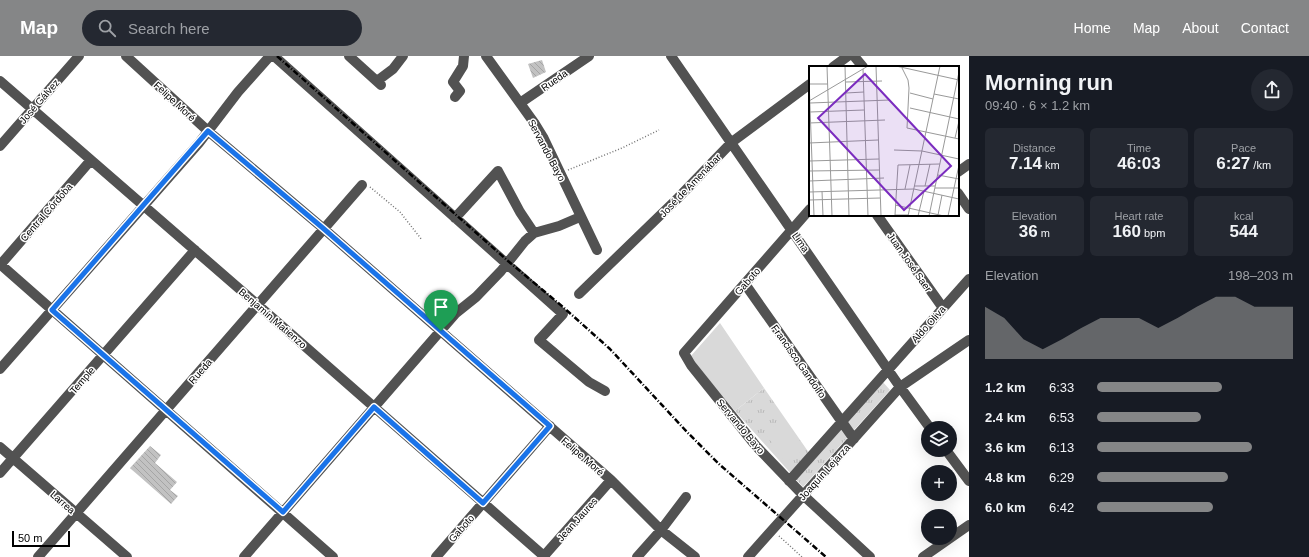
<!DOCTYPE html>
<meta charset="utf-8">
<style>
:root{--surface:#171b24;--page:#242831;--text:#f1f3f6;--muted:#9ea1a6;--accent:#858687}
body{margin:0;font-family:Arial,sans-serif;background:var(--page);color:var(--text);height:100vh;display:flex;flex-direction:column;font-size:15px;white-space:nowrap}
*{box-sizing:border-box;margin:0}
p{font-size:13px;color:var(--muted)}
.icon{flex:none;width:22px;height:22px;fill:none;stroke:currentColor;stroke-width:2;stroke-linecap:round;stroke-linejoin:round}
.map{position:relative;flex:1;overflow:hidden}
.panel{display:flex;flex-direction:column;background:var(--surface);width:340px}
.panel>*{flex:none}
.buttons{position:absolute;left:921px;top:365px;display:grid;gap:8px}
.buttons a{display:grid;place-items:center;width:36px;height:36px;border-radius:50%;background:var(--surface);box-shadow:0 4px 16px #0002;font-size:20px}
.scale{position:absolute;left:12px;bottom:10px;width:58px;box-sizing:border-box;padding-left:4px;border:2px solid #000;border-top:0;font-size:11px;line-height:14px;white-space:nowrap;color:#000;-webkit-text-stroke:3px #fff;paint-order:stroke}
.pin{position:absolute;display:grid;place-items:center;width:34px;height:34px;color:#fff;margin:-41px -17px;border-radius:50% 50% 50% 0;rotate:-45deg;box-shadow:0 0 4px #0007}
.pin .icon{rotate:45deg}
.round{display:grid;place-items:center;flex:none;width:42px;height:42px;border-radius:21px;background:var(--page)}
.head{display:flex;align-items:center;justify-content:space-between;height:68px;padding:0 16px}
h1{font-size:22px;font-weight:800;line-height:30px}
.metrics{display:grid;grid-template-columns:repeat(3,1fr);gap:6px;height:68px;padding:4px 16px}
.metrics div{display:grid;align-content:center;border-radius:6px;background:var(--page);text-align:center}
.metrics b{font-size:17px;font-weight:800}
.metrics small{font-size:11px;font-weight:400}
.metrics p{font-size:11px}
.chart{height:112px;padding:8px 16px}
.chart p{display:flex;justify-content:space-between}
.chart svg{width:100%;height:72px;margin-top:4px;fill:var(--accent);opacity:.7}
ul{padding:0 16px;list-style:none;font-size:13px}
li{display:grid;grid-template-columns:64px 48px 1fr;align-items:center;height:30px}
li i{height:10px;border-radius:5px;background:var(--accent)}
header{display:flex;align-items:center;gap:24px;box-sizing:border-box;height:56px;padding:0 20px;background:var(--accent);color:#fff}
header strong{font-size:19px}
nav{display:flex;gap:22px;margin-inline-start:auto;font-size:14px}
.search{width:280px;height:36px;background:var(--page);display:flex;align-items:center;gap:10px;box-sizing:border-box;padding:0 14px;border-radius:22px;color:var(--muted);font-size:15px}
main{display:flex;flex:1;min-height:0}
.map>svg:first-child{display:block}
.grass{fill:url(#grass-tufts)}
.pitch{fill:#d9d9d9}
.building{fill:url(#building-back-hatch)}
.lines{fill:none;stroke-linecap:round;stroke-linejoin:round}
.path{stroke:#747474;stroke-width:1.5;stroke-dasharray:1 2;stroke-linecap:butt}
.minor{stroke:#525252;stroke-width:10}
.rail{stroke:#000;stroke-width:2.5;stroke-dasharray:6 2 1 2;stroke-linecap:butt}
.route-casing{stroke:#fff;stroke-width:8}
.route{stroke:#1a73e8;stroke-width:5}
.labels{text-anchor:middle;stroke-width:3;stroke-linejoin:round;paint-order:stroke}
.street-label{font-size:10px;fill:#000;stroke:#fff}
.inset-road{fill:none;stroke:#999;stroke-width:1}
.view{fill:#7b2cbf;fill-opacity:0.15;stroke:#7b2cbf;stroke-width:2}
.inset-edge{fill:none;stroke:#000;stroke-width:2}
</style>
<header>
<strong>Map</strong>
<div class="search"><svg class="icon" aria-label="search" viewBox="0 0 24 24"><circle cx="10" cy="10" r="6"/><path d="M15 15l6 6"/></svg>Search here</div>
<nav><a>Home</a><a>Map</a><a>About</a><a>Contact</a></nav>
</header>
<main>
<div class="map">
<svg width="969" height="501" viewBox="0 0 969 501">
<defs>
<pattern id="grass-tufts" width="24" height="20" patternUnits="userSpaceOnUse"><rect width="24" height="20" fill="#d9d9d9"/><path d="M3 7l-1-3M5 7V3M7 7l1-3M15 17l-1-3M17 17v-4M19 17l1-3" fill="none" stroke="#b8b8b8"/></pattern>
<pattern id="building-back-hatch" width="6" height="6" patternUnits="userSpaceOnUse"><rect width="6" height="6" fill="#c2c2c2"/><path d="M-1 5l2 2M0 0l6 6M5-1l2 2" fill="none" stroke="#a5a5a5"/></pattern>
</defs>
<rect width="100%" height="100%" fill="#fff"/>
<path class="grass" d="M 882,325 L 890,334 L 803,431 L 735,355 L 764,332 L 814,404 Z"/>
<path class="pitch" d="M 720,267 L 764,332 L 735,355 L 690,301 Z
M 784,363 L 805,392 L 785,406 L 765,377 Z"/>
<path class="building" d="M 542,4 L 546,16 L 533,22 L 528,8 Z
M 150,390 L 161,399 L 155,407 L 177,426 L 170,434 L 178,440 L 171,448 L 130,412 Z"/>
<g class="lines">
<path class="path" d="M 568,114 L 622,92 L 659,74
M 370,131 L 400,156 L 422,184
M 779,480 L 802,501"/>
<path class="minor" d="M 126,0 L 208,75 L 324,173 L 611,424 L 661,474 L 695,501
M 274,0 L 563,258 L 539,284 L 589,326 L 605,335
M 349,0 L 381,29
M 486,0 L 535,68 L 543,81 L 597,194
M 671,0 L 900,331 L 930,372
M 854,0 L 863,11
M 833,11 L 848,0
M 0,25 L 243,236 L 545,501
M 377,25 L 393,13 L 403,0
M 455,41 L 460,35 L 453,26 L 463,10 L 464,0
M 520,47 L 589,0
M 0,90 L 79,0
M 958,116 L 969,108
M 958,137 L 969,153
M 810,153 L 684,297 L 691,309 L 756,390 L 803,439 L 870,501
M 877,159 L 943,252
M 455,162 L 498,115 L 520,156 L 534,177
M 0,208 L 333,501
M 1,208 L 91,104
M 745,228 L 854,383
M 579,238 L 678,142 L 732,86 L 810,28
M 0,313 L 199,87 L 238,36 L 270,0
M 0,391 L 127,501
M 946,394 L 969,425
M 0,417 L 195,194
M 789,425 L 969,223
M 38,501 L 362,129
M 244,501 L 456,257 L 476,241 L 501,215 L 525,185 L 534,177 L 559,170 L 580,161
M 436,501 L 550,370
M 543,501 L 611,424
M 637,501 L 661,474 L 686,441
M 748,501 L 900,331 L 969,284
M 923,501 L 969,469"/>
<path class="rail" d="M 277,0 L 508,205 L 563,251 L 610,293 L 687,376 L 719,408 L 826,501"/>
</g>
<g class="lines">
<defs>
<path id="route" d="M 208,75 L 324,173 L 550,370 L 483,447 L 374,351 L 283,456 L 52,254 Z"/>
</defs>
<use href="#route" class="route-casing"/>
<use href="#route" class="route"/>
</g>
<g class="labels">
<g class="street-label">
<text transform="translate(554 24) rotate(-35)" y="4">Rueda</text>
<text transform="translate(39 45) rotate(-49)" y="4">José Gálvez</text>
<text transform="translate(175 45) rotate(43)" y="4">Felipe Moré</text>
<text transform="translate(547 94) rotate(62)" y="4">Servando Bayo</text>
<text transform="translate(690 129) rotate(-46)" y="4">José de Amenábar</text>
<text transform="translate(46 156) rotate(-49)" y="4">Central Córdoba</text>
<text transform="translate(801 186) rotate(55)" y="4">Lima</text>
<text transform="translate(910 206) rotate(55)" y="4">Juan José Saer</text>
<text transform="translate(747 225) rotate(-49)" y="4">Gaboto</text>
<text transform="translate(273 262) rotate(41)" y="4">Benjamín Matienzo</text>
<text transform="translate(928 268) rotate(-48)" y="4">Aldo Oliva</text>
<text transform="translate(799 305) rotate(55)" y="4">Francisco Gandolfo</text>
<text transform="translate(200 315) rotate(-49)" y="4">Rueda</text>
<text transform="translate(82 324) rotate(-49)" y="4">Temple</text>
<text transform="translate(741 370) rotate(50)" y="4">Servando Bayo</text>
<text transform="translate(583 400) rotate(41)" y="4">Felipe Moré</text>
<text transform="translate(824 416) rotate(-48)" y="4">Joaquín Lejarza</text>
<text transform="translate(63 446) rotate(41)" y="4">Larrea</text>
<text transform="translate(577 463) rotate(-48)" y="4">Jean Jaures</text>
<text transform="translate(461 472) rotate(-49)" y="4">Gaboto</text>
</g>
</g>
<g transform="translate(809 10)">
<rect width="150" height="150" fill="#fff"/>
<path class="inset-road" d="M 18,0 L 23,150M 36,0 L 40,150M 67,0 L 72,150M 87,0 L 150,14M 93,2 L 99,14 L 100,22 L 98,62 L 150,73M 54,3 L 59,150M 0,14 L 5,150M 37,16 L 73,15M 0,18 L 19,18M 37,27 L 55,26M 101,27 L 124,33M 125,28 L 150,33M 0,35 L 59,0M 1,37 L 81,34M 101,42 L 150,53M 1,46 L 55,44M 0,57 L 76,54M 146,72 L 150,55M 0,77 L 69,74M 85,84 L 113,85 L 150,93M 0,95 L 70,93M 0,105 L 70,104M 129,109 L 150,113M 0,115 L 75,112M 105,120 L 126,120M 116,120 L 121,98M 126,122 L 150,122M 96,123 L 101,99M 13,125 L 14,150M 0,126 L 105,123 L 150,133M 0,134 L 71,132M 86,139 L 135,150M 99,149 L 86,149 L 89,99 L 131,98M 129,149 L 133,129M 99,150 L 131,0M 109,150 L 115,125M 120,150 L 150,6M 139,150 L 150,99"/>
<path class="view" d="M 56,8 L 142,100 L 95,144 L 9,52 Z"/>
<rect width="150" height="150" class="inset-edge"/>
</g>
</svg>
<div class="buttons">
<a><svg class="icon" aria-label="layers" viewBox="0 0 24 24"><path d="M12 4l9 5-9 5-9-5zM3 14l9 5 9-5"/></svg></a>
<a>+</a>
<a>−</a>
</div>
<div class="scale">50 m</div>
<div class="pin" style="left:441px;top:275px;background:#1e9e55"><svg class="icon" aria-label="arrive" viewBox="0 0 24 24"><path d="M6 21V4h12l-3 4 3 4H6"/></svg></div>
</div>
<section class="panel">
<div class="head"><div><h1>Morning run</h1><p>09:40 · 6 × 1.2 km</p></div><a class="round"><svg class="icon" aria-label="share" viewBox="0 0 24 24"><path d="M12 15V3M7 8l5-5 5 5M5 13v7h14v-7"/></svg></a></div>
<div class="metrics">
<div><p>Distance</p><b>7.14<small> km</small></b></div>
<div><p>Time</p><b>46:03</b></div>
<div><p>Pace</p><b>6:27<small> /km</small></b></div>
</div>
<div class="metrics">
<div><p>Elevation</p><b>36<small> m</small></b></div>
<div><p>Heart rate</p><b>160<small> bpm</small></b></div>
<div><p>kcal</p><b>544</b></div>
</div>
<div class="chart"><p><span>Elevation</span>198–203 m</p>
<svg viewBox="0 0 160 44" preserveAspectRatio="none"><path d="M0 44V12L10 19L20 32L30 38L40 32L50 25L60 19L70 19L80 19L90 25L100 19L110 12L120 6L130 6L140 12L150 12L160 12V44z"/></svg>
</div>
<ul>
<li><b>1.2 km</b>6:33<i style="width:64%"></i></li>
<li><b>2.4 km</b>6:53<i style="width:53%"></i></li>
<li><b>3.6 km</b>6:13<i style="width:79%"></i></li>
<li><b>4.8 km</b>6:29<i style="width:67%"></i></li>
<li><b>6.0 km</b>6:42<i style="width:59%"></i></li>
</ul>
</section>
</main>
